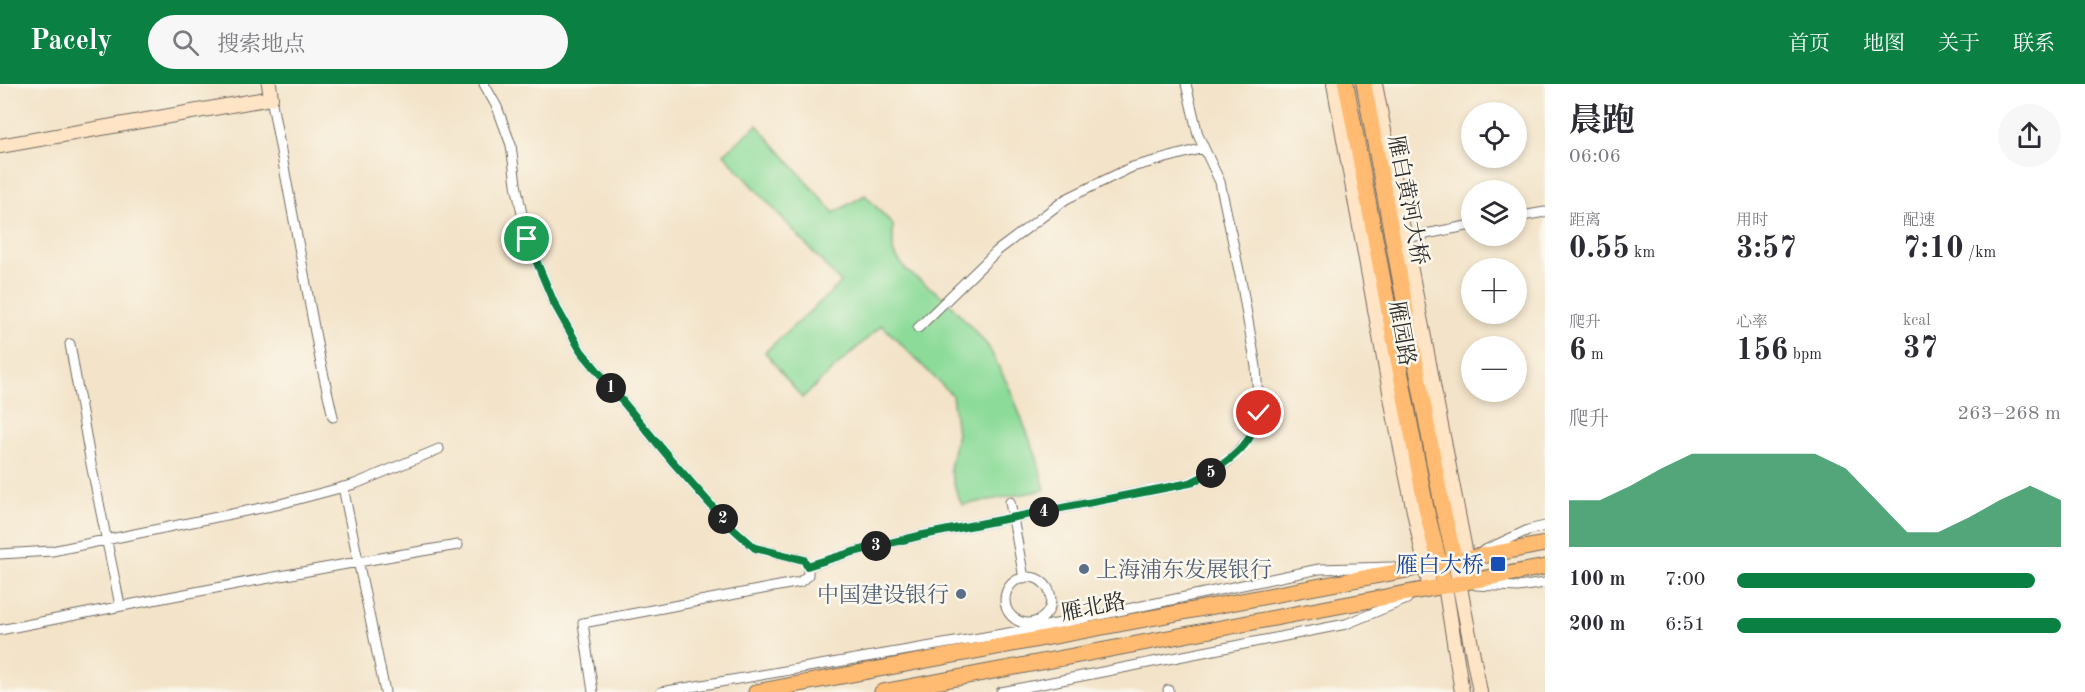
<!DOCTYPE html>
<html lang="zh">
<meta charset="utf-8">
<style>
:root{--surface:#fff;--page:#f7f7f7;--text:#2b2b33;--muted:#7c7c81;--accent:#0b8043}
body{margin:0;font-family:"Old Standard TT","Noto Serif SC",serif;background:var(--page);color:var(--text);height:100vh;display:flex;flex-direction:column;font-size:22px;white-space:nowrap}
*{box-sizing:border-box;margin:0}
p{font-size:20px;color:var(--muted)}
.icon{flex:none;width:33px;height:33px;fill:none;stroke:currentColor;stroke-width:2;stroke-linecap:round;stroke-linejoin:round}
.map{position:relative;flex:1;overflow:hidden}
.sheet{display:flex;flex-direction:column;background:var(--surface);width:540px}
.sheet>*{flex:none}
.controls{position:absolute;left:1461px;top:18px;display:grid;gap:12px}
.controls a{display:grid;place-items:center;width:66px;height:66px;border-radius:50%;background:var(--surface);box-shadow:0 3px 9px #0003;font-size:30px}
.pin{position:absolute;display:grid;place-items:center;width:51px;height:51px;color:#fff;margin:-26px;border:3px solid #fff;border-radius:50%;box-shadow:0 2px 6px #0007}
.km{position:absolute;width:30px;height:30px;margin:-15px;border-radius:50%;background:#222;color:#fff;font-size:16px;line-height:30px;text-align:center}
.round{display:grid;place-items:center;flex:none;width:63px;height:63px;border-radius:32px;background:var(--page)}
.summary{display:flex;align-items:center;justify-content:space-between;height:102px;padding:0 24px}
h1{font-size:33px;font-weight:700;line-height:45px}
.stats{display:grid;grid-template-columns:repeat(3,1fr);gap:9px;height:102px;padding:6px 24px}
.stats div{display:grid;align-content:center}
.stats b{font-size:30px;font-weight:700}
.stats small{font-size:16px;font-weight:400}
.stats p{font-size:16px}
.chart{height:168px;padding:12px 24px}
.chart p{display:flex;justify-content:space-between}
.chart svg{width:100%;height:108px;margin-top:6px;fill:var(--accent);opacity:.7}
ul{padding:0 24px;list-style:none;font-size:20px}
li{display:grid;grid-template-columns:96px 72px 1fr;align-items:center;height:45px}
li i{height:15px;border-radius:8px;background:var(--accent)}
header{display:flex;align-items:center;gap:36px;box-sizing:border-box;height:84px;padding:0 30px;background:var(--accent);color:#fff}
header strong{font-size:28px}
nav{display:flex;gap:33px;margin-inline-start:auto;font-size:21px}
.search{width:420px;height:54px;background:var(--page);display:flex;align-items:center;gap:15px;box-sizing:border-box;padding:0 21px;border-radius:33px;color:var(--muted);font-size:22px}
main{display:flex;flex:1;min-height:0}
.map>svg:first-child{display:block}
.green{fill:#8cdb99;stroke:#5c8362;stroke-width:1.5}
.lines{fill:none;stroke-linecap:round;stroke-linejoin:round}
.street-casing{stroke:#716b62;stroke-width:11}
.secondary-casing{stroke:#716b62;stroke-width:16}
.primary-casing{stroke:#716b62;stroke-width:17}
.street{stroke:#fff;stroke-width:9}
.secondary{stroke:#ffe4c6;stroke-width:14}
.primary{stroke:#ffbb71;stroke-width:15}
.route-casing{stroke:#fff;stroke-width:12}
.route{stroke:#0b8043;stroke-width:8}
.transit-dot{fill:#1a4fb4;stroke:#fbf7ec;stroke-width:2}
.service-dot{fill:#5c6f8a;stroke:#fbf7ec;stroke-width:2}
.labels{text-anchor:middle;stroke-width:5;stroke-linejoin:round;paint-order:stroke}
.street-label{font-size:22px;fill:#2b2b2b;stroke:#fbf7ec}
.transit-label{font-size:22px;fill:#164399;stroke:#fbf7ec;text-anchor:end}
.service-label{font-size:22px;fill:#4e5e75;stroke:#fbf7ec;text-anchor:start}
</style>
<header>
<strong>Pacely</strong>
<div class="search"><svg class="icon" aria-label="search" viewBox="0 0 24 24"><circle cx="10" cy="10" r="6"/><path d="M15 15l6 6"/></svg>搜索地点</div>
<nav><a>首页</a><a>地图</a><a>关于</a><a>联系</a></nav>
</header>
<main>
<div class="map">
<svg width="1545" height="608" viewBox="0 0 1545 608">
<rect width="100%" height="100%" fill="#fbf7ec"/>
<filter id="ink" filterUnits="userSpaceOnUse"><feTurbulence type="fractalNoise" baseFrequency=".0167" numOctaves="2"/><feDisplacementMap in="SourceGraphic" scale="12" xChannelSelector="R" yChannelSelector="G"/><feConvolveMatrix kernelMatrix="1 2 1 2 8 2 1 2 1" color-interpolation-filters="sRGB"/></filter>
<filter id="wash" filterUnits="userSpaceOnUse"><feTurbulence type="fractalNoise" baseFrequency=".008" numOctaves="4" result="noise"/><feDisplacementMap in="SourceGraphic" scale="24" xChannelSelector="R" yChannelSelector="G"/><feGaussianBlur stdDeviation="1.35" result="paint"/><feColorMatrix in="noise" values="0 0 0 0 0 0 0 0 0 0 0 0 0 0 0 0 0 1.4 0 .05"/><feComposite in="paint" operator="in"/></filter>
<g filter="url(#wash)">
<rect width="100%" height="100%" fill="#f3e3c8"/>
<path class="green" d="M 757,41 L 834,129 L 865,111 L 893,141 L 893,168 L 907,187 L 946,215 L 988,262 L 1010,305 L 1037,374 L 1045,406 L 962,421 L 957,410 L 950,385 L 957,349 L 952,311 L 882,241 L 802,314 L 765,268 L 841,199 L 724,70 Z"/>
</g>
<g filter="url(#ink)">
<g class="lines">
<defs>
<path id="street" d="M 484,0 L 497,23 L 511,61 L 516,100 L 527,155 L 554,219 L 581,267 L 672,377 L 726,438 L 755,464 L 804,476 L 808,482 L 808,491 L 800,498 L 583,539 L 593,608
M 271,14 L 320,275 L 333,333
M 1516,133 L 1545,128
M 1405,154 L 1472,141
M 918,244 L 997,167 L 1066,115 L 1132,83 L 1204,64
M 70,260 L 91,380 L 120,521
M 343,403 L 385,608
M 1010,418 L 1024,494
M 1483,467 L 1528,446 L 1545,442
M 0,470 L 52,467 L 280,420 L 355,400 L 439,365
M 808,482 L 853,468 L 923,451 L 1190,399 L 1209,390 L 1227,378 L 1248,356 L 1259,329 L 1256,283 L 1241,196 L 1220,98 L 1198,51 L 1186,0
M1005 516a23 23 0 1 1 46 0a23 23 0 1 1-46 0Z
M 1476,501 L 1518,503 L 1545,499
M 0,546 C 152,516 305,486 458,461
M 1168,606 L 1169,608
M 661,608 L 1032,545 L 1319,485 L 1392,483
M 1001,608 L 1346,540 L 1407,515"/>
<path id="secondary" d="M 1334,0 L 1395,335 L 1430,505
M 1375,0 L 1471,497
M 0,62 L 271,14 L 269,0
M 1455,477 L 1480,608
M 1445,502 L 1462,608"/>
<path id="primary" d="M 1346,0 L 1426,424 L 1445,502
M 1364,0 L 1442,421 L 1455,477
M 756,608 L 1545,460
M 882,608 L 1545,483"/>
</defs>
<use href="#street" class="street-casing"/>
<use href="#secondary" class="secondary-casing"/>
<use href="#primary" class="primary-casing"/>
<use href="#street" class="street"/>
<use href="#secondary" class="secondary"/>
<use href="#primary" class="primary"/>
</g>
</g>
<g class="lines" filter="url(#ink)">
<defs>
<path id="route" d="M 527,155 L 554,219 L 581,267 L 672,377 L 726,438 L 755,464 L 804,476 L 807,482 L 853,468 L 923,451 L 1190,399 C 1211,389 1234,376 1248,356 C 1253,349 1256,337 1259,329"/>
</defs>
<use href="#route" class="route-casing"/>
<use href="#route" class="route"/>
</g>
<rect class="transit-dot" x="1490" y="472" width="16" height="16" rx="3"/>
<g class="service-dot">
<circle cx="1084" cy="485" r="6"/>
<circle cx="961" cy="510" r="6"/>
</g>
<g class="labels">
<g class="street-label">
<text transform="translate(1409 116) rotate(79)" y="8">雁白黄河大桥</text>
<text transform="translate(1403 249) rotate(80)" y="8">雁园路</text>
<text transform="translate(1093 522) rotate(-11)" y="8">雁北路</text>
</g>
<g class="transit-label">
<text x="1484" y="488">雁白大桥</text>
</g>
<g class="service-label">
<text x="1096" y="493">上海浦东发展银行</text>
<text x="949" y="518" text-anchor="end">中国建设银行</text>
</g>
</g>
</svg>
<div class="controls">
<a><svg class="icon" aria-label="locate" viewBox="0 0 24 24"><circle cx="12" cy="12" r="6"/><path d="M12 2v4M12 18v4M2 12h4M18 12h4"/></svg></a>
<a><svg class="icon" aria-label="layers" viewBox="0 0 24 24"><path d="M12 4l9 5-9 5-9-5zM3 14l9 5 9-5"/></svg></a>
<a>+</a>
<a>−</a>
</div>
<div class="pin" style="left:527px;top:155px;background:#1e9e55"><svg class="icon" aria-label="arrive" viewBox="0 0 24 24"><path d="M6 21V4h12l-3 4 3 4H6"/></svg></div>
<div class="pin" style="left:1259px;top:329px;background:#d93025"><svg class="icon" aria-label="check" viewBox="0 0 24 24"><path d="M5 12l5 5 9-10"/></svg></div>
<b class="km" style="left:611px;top:304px">1</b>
<b class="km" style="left:723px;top:435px">2</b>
<b class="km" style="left:876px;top:462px">3</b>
<b class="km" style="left:1044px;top:428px">4</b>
<b class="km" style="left:1211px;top:389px">5</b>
</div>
<section class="sheet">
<div class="summary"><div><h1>晨跑</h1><p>06:06</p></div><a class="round"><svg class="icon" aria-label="share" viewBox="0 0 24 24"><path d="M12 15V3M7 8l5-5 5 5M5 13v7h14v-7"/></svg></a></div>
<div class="stats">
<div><p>距离</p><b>0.55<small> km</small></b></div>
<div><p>用时</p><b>3:57</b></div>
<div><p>配速</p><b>7:10<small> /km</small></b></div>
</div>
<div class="stats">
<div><p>爬升</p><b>6<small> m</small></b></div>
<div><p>心率</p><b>156<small> bpm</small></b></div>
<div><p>kcal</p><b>37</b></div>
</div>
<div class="chart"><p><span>爬升</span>263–268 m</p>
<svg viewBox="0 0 160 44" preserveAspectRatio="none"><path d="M0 44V25L10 25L20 19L30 12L40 6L50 6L60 6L70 6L80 6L90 12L100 25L110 38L120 38L130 32L140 25L150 19L160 25V44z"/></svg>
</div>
<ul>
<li><b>100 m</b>7:00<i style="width:92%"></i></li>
<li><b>200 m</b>6:51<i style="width:100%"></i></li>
</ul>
</section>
</main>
